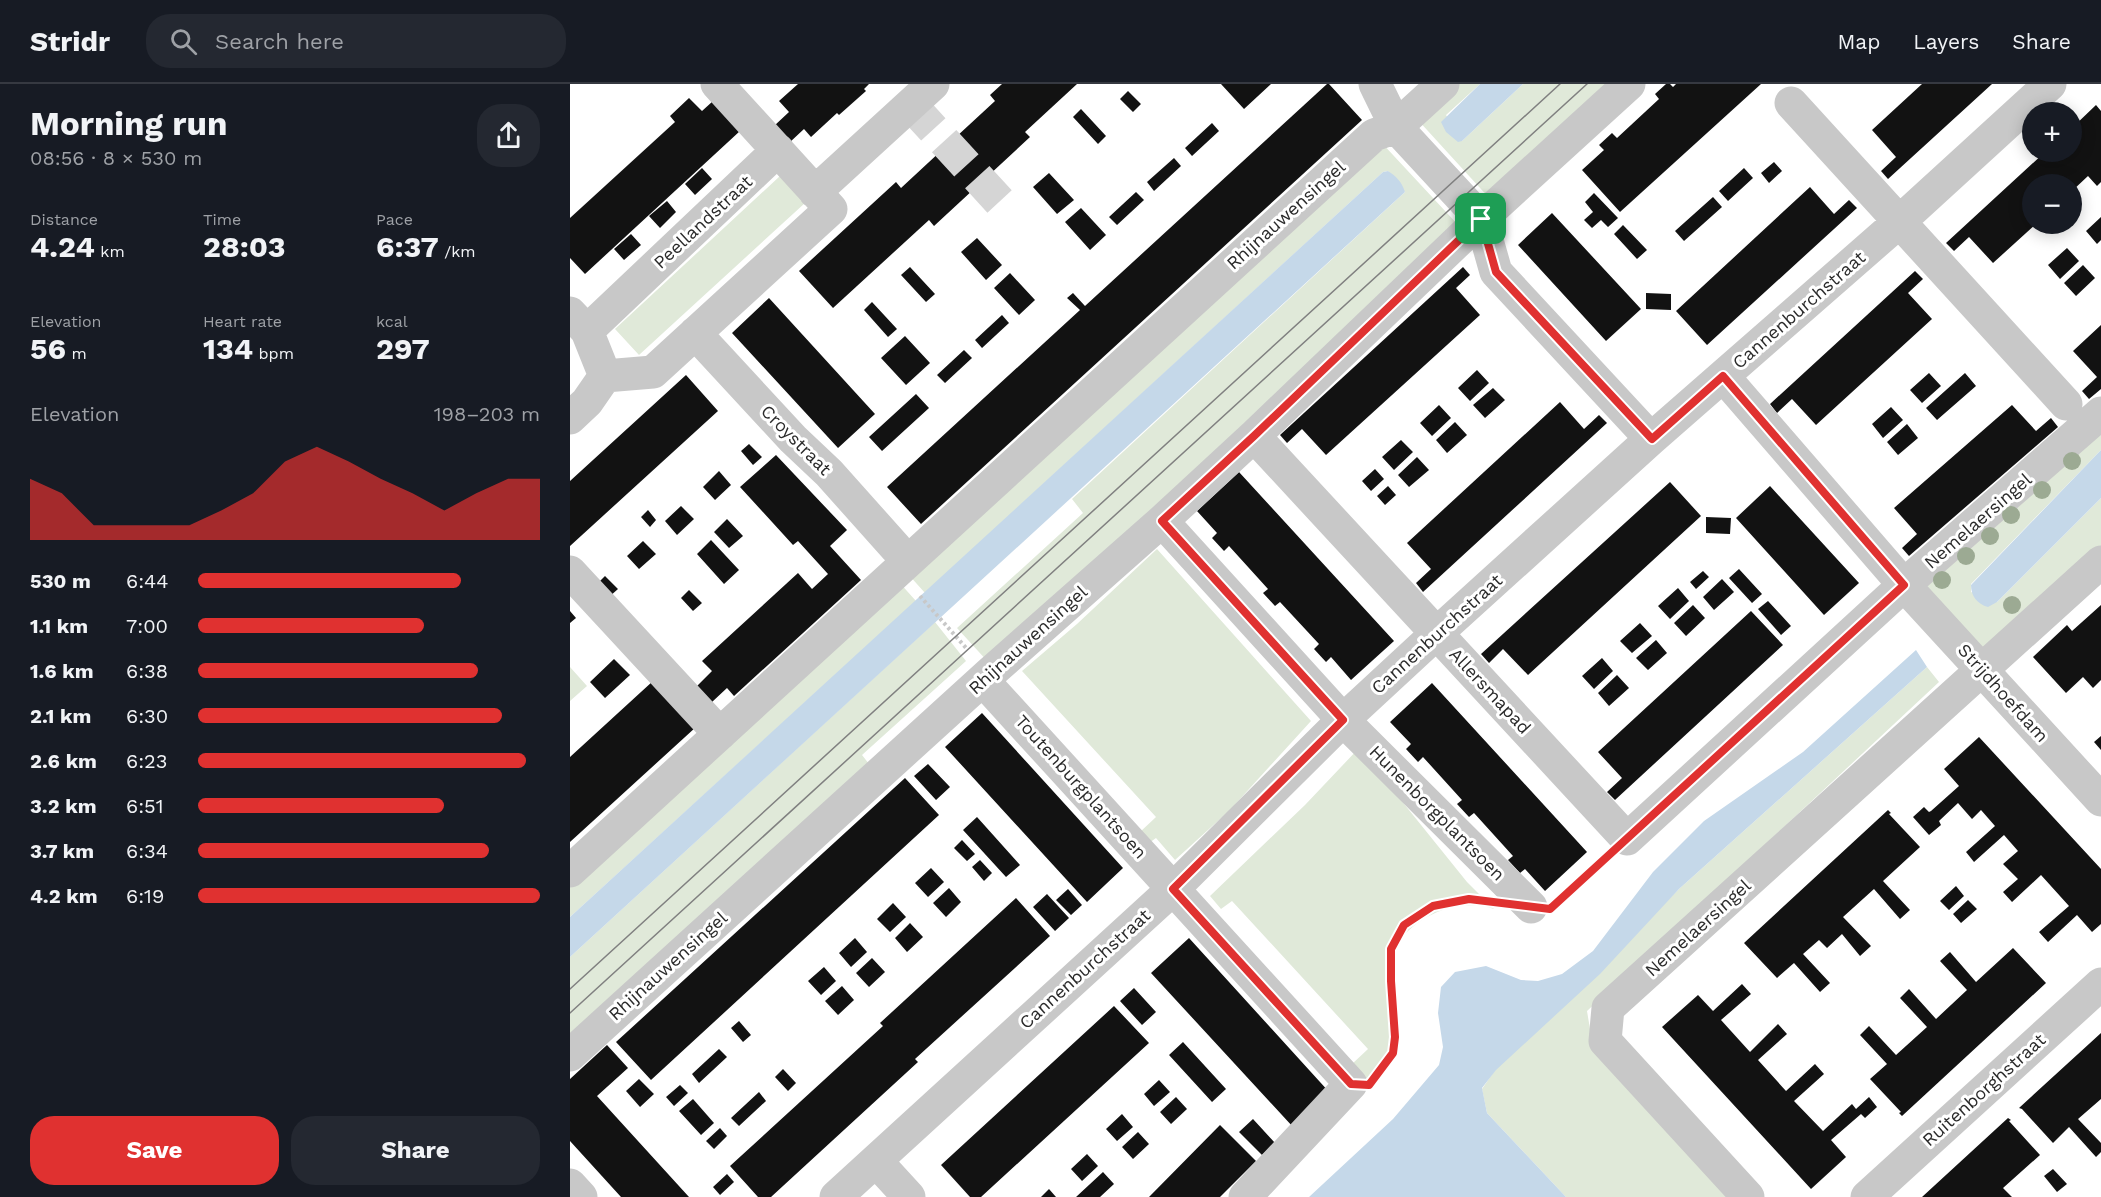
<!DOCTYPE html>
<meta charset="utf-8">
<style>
:root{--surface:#171b24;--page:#242831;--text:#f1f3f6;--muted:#9ea1a6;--line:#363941;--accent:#e03130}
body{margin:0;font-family:"Work Sans",sans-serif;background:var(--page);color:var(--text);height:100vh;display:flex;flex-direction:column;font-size:22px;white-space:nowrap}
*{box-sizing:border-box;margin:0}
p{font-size:20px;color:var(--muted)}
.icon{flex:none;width:33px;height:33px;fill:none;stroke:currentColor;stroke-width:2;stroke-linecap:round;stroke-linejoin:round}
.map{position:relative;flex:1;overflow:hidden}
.side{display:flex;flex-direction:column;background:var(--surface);width:570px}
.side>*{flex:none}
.buttons{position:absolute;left:1452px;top:18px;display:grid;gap:12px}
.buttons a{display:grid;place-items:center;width:60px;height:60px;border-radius:50%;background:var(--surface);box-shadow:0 3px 15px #0003;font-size:30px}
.pin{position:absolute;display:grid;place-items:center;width:51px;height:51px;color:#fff;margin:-26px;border-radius:12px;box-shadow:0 3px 9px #0006}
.round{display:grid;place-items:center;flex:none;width:63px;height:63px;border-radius:24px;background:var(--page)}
.head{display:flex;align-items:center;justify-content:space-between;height:102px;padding:0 30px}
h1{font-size:33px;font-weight:700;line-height:45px}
.figures{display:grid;grid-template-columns:repeat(3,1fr);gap:9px;height:102px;padding:6px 30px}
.figures div{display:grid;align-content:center}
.figures b{font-size:30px;font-weight:700}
.figures small{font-size:16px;font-weight:400}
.figures p{font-size:16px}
.chart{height:168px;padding:12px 30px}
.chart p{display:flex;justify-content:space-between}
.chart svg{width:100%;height:108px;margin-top:6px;fill:var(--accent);opacity:.7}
.cta{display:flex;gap:12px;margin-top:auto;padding:12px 30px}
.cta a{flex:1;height:69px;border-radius:24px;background:var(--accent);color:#fff;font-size:24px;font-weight:700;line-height:69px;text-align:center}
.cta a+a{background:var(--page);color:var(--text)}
ul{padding:0 30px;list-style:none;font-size:20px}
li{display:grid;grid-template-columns:96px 72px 1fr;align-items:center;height:45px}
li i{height:15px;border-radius:8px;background:var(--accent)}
header{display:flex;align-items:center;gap:36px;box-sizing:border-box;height:84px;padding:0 30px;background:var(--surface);border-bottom:2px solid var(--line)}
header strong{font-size:28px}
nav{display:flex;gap:33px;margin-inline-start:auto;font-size:21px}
.search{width:420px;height:54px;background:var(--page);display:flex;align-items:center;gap:15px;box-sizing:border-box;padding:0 21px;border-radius:24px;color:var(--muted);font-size:22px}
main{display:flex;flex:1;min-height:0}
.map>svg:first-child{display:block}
.green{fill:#e0e9d9}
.water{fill:#c5d8e9}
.building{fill:#121212}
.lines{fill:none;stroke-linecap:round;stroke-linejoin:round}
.minor-tunnel{stroke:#d5d5d5;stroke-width:33;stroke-dasharray:33 16;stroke-linecap:butt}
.path{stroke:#c8c8c8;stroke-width:4;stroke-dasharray:3 3;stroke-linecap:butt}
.minor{stroke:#c8c8c8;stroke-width:33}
.tram{stroke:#808080;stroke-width:1.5}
.tree{fill:#9caa93}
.route-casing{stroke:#fff;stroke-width:12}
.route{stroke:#e03130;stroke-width:8}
.labels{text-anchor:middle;stroke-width:6;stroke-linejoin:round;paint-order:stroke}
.street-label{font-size:18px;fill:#2b2b2b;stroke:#fff}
</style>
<header>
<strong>Stridr</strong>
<div class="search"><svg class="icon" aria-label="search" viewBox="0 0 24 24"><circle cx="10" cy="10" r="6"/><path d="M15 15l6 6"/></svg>Search here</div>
<nav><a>Map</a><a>Layers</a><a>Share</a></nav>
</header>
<main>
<section class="side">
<div class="head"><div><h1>Morning run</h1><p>08:56 · 8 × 530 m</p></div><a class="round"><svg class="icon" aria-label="share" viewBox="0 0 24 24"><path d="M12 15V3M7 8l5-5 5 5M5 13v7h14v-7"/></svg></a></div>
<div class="figures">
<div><p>Distance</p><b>4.24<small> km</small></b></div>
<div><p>Time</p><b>28:03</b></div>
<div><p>Pace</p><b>6:37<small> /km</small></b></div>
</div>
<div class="figures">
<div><p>Elevation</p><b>56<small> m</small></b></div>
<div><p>Heart rate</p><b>134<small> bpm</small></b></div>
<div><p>kcal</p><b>297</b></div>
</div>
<div class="chart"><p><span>Elevation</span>198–203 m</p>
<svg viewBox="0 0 160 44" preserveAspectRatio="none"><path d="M0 44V19L10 25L20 38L30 38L40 38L50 38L60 32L70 25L80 12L90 6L100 12L110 19L120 25L130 32L140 25L150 19L160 19V44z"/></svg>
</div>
<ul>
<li><b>530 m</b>6:44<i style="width:77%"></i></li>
<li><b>1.1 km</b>7:00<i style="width:66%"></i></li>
<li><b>1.6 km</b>6:38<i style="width:82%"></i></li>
<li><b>2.1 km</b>6:30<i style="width:89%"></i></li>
<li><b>2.6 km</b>6:23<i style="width:96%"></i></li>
<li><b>3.2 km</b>6:51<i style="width:72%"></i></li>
<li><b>3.7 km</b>6:34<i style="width:85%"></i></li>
<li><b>4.2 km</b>6:19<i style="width:100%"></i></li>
</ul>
<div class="cta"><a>Save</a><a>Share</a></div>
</section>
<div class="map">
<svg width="1531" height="1113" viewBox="0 0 1531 1113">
<rect width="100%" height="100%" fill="#fff"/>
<path class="green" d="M 885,0 L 910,0 L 876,31 L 892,57 L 953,0 L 1048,0 L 921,116 L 847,35 Z
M 810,57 L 890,143 L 419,579 L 387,544 L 513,429 L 502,415 L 835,108 L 818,87 L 813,88 L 355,509 L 338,490 Z
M 210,92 L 235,119 L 69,271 L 45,245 Z
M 1531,343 L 1531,366 L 1401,500 L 1401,508 L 1427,518 L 1531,414 L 1531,466 L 1417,570 L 1352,499 Z
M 587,465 L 741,637 L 660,726 L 605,776 L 586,754 L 579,759 L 569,749 L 586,733 L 452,587 L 507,540 Z
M 328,497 L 346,517 L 0,833 L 0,797 Z
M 365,538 L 396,577 L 292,671 L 303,685 L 0,960 L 0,873 Z
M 0,583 L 17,602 L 0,617 Z
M 1357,583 L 1369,598 L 1017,927 L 1023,963 L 1160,1113 L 996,1113 L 917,1029 L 912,1005 L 925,986 L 1109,805 Z
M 789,664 L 897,798 L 924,825 C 888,813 843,832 825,864 C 821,871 816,881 816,890 C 816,912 825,936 821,958 C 819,973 805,985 796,996 L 781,981 L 798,965 L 662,817 L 651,825 L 640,812 L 735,721 Z"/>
<path class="water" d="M 910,0 L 953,0 L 892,57 L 888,58 L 876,48 L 871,38 Z
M 818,87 C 826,92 832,98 835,108 L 0,873 L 0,833 L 813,88 Z
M 1531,366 L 1531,414 L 1427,518 L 1418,523 C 1407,520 1401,512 1401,501 Z
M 1346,566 L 1357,583 L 1109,805 L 1030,890 L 926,986 L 912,1004 L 917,1029 L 996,1113 L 739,1113 L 823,1035 L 869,981 L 873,963 L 868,929 L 871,903 L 885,888 L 916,882 L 951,896 L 968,897 L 992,890 L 1023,867 L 1083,788 L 1134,737 L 1233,668 Z"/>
<path class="building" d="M 228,0 L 299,0 L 294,5 L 296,7 L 269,31 L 267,29 L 241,53 L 234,45 L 219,59 L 204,42 L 219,28 L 209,17 Z
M 432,0 L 507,0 L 455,48 L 460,53 L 364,142 L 359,136 L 263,224 L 229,187 L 326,98 L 331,104 L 386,53 L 425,17 L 420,11 Z
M 651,0 L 701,0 L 674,25 Z
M 757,0 L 759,0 L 792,36 L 351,440 L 317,403 L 510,226 L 497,214 L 503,209 L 515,222 Z
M 1096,0 L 1100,0 L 1103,3 L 1106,0 L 1191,0 L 1050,128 L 1012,86 L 1034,66 L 1029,61 L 1042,49 L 1047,54 L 1089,15 L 1085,10 Z
M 1352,0 L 1422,0 L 1318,95 L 1311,87 L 1326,73 L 1302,46 Z
M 558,7 L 571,20 L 563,28 L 550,15 Z
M 119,14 L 132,27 L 143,17 L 170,47 L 15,190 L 0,174 L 0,134 L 105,38 L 100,32 Z
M 1526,21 L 1531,27 L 1531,98 L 1527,102 L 1518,92 L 1502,107 L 1502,100 L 1462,100 L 1462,140 L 1466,140 L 1423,179 L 1399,153 L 1384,167 L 1376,159 L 1475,68 L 1502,68 L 1502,44 Z
M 511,25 L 536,52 L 528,60 L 503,33 Z
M 642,39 L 649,47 L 622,72 L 615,64 Z
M 604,74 L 611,82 L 584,107 L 577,98 Z
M 1204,78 L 1212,87 L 1199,99 L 1191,89 Z
M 132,84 L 142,95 L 125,111 L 115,100 Z
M 1174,84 L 1183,94 L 1158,117 L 1149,107 Z
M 479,89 L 504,116 L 487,130 L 463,103 Z
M 1240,103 L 1264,130 L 1279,116 L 1287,124 L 1137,261 L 1106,227 Z
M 566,108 L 574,116 L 547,141 L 539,133 Z
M 1024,109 L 1048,134 L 1038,143 L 1031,136 L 1022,144 L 1014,136 L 1023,128 L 1015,118 Z
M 1143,113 L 1152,123 L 1114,157 L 1105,147 Z
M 97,117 L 106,128 L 90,144 L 79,132 Z
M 511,124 L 536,151 L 520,166 L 495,138 Z
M 982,129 L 1071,225 L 1036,257 L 948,161 Z
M 1531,133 L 1531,156 L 1527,160 L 1516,147 Z
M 1053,141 L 1077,166 L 1067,175 L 1044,150 Z
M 61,150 L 71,161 L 54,176 L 44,165 Z
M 407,154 L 432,181 L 416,196 L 391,168 Z
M 1497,164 L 1509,177 L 1490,195 L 1478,181 Z
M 1513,181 L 1525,194 L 1506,212 L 1494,199 Z
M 340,183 L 365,210 L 356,218 L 331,191 Z
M 893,183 L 900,191 L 886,204 L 910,231 L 756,371 L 732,345 L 717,359 L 710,351 Z
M 1345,187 L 1353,195 L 1338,209 L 1362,235 L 1246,341 L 1222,315 L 1207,329 L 1200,320 Z
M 440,189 L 465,216 L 449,231 L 424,204 Z
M 1076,209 L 1101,210 L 1101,226 L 1076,225 Z
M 199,214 L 305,330 L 268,364 L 162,249 Z
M 302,218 L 327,245 L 318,253 L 294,226 Z
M 432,231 L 439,239 L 412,264 L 405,256 Z
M 1531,241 L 1531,305 L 1519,315 L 1512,307 L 1527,293 L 1503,267 Z
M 335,252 L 360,279 L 336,301 L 311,274 Z
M 394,266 L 402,274 L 375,299 L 367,291 Z
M 907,286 L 919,299 L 900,317 L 888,304 Z
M 1359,289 L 1371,302 L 1352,319 L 1340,306 Z
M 1395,289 L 1406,302 L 1367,336 L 1356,324 Z
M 116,291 L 148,327 L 0,462 L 0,397 Z
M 923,304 L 935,316 L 915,334 L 903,321 Z
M 346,310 L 359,324 L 312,367 L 299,353 Z
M 990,318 L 1014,345 L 1029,331 L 1037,339 L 853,508 L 846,499 L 861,485 L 837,459 Z
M 869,321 L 881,334 L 862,352 L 850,339 Z
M 1442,321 L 1466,347 L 1481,334 L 1488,343 L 1339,472 L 1332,464 L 1347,450 L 1324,424 Z
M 1321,323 L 1333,336 L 1313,354 L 1302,340 Z
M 885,338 L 897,351 L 877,369 L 866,356 Z
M 1337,340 L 1348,354 L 1328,371 L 1317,358 Z
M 831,356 L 843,368 L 824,386 L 812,373 Z
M 179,360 L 192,373 L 183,381 L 171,367 Z
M 206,371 L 277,446 L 260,462 L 291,496 L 164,612 L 157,604 L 142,618 L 127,602 L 142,587 L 132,577 L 228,489 L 242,505 L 258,490 L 228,457 L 223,461 L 170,403 Z
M 847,373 L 859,386 L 839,403 L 828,391 Z
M 805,385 L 814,395 L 801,407 L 792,397 Z
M 149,387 L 161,401 L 145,416 L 133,403 Z
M 669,388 L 824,557 L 781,596 L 761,573 L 756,578 L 744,565 L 749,560 L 710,518 L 705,522 L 693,509 L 698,505 L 659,462 L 654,467 L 642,454 L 647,449 L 627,427 Z
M 1100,398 L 1131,432 L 958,591 L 933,565 L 919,579 L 911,570 Z
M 818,402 L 826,411 L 815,421 L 807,412 Z
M 1200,402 L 1289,499 L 1254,531 L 1166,434 Z
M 111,422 L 124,435 L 107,451 L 95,437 Z
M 78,426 L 86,436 L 80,443 L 71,433 Z
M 1136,433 L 1161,434 L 1160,450 L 1136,449 Z
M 157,435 L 173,452 L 159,464 L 144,448 Z
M 141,456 L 169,486 L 154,500 L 127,470 Z
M 73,457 L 86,470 L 69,485 L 57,472 Z
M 1169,485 L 1192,510 L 1182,519 L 1159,494 Z
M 1133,487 L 1139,493 L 1126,505 L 1120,498 Z
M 35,492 L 48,505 L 39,513 L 27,500 Z
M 1152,495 L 1164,508 L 1144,526 L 1133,513 Z
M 1108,504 L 1119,517 L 1100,535 L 1088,522 Z
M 119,506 L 132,519 L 123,527 L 111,514 Z
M 1198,517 L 1221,542 L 1211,551 L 1188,525 Z
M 1123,521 L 1135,534 L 1116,552 L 1104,539 Z
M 1531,521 L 1531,596 L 1523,604 L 1513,593 L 1496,609 L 1463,573 L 1497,541 L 1502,547 Z
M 0,527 L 6,534 L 0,539 Z
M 1181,527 L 1213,561 L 1045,716 L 1037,708 L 1052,694 L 1028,668 Z
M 1070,539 L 1082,552 L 1062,569 L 1050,557 Z
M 1086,556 L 1097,569 L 1078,586 L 1066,574 Z
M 1032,574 L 1043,587 L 1024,605 L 1012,592 Z
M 44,575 L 60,591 L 35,614 L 20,598 Z
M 1047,591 L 1059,604 L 1039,622 L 1028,609 Z
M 83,597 L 126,643 L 0,758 L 0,673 Z
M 862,599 L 1017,768 L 975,807 L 955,785 L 950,789 L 938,776 L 943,772 L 904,729 L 899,733 L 887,720 L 892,716 L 853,673 L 848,678 L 836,665 L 841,660 L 820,638 Z
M 412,629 L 553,784 L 517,818 L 375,663 Z
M 1531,652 L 1531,666 L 1524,658 Z
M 1409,653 L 1531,785 L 1531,840 L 1522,848 L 1507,831 L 1478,858 L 1469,848 L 1499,822 L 1471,791 L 1442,818 L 1433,808 L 1448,795 L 1433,780 L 1448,767 L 1434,751 L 1404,778 L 1396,768 L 1425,742 L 1411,726 L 1402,735 L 1388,719 L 1369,737 L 1371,741 L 1359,751 L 1343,733 L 1354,723 L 1359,728 L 1361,727 L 1389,702 L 1374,685 Z
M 358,680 L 380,703 L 366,716 L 344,692 Z
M 335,694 L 369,731 L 81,996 L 46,958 Z
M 1318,726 L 1321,729 L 1319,730 L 1350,763 L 1313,797 L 1340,826 L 1330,835 L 1304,805 L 1273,833 L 1301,862 L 1290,872 L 1272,850 L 1257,864 L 1249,856 L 1233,870 L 1260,899 L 1250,908 L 1224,879 L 1207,894 L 1174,859 Z
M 407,733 L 450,781 L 436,793 L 393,746 Z
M 392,756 L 405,770 L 397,777 L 384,764 Z
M 410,776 L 422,789 L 414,797 L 402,783 Z
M 361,784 L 374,798 L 358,813 L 345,799 Z
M 1386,802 L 1394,812 L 1379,826 L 1370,817 Z
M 379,804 L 391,818 L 376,833 L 363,819 Z
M 498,805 L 512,821 L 501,831 L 486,816 Z
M 477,810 L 499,834 L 485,847 L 463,823 Z
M 446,814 L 480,852 L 345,975 L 348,978 L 201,1113 L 188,1113 L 160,1082 L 313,942 L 310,939 Z
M 1398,816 L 1407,825 L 1391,839 L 1383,830 Z
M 323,819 L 336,833 L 320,848 L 307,835 Z
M 340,839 L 353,853 L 337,868 L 325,854 Z
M 285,854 L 297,868 L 281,883 L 269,869 Z
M 619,854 L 760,1009 L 723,1043 L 581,889 Z
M 1443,864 L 1476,899 L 1332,1032 L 1329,1029 L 1331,1028 L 1300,995 L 1317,980 L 1290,951 L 1299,942 L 1326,971 L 1357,943 L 1330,914 L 1339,905 L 1366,935 L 1397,906 L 1370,877 L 1380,868 L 1406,898 Z
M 302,874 L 315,888 L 299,903 L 286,889 Z
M 254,883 L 266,897 L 251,911 L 238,897 Z
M 1172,900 L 1181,910 L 1151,936 L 1180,968 L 1208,940 L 1217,950 L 1188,976 L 1216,1007 L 1245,980 L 1254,990 L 1224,1017 L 1253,1047 L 1282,1020 L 1286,1025 L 1299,1013 L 1307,1023 L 1295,1034 L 1291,1030 L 1261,1056 L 1276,1073 L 1241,1105 L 1092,943 L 1128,911 L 1143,927 Z
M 272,902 L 284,916 L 268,931 L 255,917 Z
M 564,904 L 586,928 L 572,941 L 550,917 Z
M 544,922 L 579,959 L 411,1113 L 400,1113 L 371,1081 Z
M 169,937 L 181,951 L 173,958 L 161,944 Z
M 1531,949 L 1531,1015 L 1508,1035 L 1531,1059 L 1531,1068 L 1526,1073 L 1499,1043 L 1483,1059 L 1452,1025 L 1449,1024 Z
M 613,958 L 656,1005 L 642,1018 L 599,971 Z
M 37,961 L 58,984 L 27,1012 L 119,1113 L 51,1113 L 0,1057 L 0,995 Z
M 149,965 L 157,973 L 129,999 L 122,990 Z
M 213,985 L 226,999 L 218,1007 L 205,993 Z
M 69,995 L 84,1010 L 70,1023 L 56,1007 Z
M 589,996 L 600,1008 L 584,1022 L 574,1010 Z
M 110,1001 L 118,1009 L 104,1022 L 96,1013 Z
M 189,1008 L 196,1017 L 169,1042 L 161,1034 Z
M 606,1013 L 617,1025 L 601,1040 L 590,1028 Z
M 123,1015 L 144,1039 L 131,1051 L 109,1027 Z
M 552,1030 L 563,1043 L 547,1057 L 536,1045 Z
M 1438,1034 L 1441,1036 L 1439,1037 L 1470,1071 L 1433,1104 L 1442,1113 L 1352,1113 Z
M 683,1035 L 705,1059 L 692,1071 L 669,1048 Z
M 650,1041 L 686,1077 L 650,1113 L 579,1113 Z
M 150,1044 L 157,1052 L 144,1065 L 136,1057 Z
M 568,1048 L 579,1060 L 563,1075 L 552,1063 Z
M 517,1070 L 528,1082 L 512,1097 L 501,1085 Z
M 1483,1085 L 1497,1100 L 1487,1108 L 1474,1092 Z
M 533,1088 L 544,1100 L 530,1113 L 506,1113 Z
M 157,1090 L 164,1098 L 150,1111 L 143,1103 Z
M 479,1105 L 486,1113 L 471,1113 Z"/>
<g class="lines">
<path class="minor-tunnel" d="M 341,21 L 430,118"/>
<path class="path" d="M 350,512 L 397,565
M 992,815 L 1033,778
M 810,986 L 823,969 L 825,953 L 821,897 L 821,865 L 834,841 L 863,822 L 899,815 L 905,816"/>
<path class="minor" d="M 805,0 L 826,43 L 911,135 L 926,188 L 1081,355
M 1221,19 L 1496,320
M 245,108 L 363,0
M 0,229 L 17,247 L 35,292 L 17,318 L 0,334
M 17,247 L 208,66
M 125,249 L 223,355 L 259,389 L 326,464
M 35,292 L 83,288 L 261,125 L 147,0
M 1153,292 L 1334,501 L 1531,716
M 684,352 L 1057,755 L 1334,501 L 1531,329
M 592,437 L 773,636 L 961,823
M 0,488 L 150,650
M 418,602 L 781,1000 L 675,1113
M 0,787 L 804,51 L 826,43 L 873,0
M 0,971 L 419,590 L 592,437 L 684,352 L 911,135 L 1059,0
M 306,1077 L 339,1113
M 0,1101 L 11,1113
M 266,1113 L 603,805 L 773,636 L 867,549 L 1081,355 L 1329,138 L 1480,0
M 1178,1113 L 1035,957 L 1038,924 L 1531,478
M 1297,1113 L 1531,900"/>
<path class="tram" d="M 0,905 L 990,0
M 0,929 L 1017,0"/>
</g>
<g class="tree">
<circle cx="1502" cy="377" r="9"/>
<circle cx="1472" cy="406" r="9"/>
<circle cx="1441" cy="431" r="9"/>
<circle cx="1420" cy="452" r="9"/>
<circle cx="1396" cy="472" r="9"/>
<circle cx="1372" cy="496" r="9"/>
<circle cx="1442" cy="521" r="9"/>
</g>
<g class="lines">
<defs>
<path id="route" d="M 911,135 L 926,188 L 1082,355 L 1153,292 L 1334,501 L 980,825 L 899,815 L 863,822 L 834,841 L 821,865 L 821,897 L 825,953 L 823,969 L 799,1001 L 781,1000 L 603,805 L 773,636 L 592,437 L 684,352 Z"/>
</defs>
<use href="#route" class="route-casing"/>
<use href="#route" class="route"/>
</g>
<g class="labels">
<g class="street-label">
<text transform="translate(716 131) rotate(-42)" y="6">Rhijnauwensingel</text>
<text transform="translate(133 138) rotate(-43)" y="6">Peellandstraat</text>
<text transform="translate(1229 226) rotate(-41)" y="6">Cannenburchstraat</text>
<text transform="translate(226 356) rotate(45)" y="6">Croystraat</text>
<text transform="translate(1408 437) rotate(-41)" y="6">Nemelaersingel</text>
<text transform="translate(867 550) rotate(-42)" y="6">Cannenburchstraat</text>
<text transform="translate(458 556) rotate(-42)" y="6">Rhijnauwensingel</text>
<text transform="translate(920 607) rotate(47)" y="6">Allersmapad</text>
<text transform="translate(1433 609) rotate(48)" y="6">Strijdhoefdam</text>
<text transform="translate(511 703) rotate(48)" y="6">Toutenburgplantsoen</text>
<text transform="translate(867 729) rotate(45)" y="6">Hunenborgplantsoen</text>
<text transform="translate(1128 844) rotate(-42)" y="6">Nemelaersingel</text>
<text transform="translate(98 882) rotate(-42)" y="6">Rhijnauwensingel</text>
<text transform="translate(515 885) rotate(-42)" y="6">Cannenburchstraat</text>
<text transform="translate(1414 1006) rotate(-42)" y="6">Ruitenborghstraat</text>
</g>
</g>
</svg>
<div class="buttons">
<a>+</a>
<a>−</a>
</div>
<div class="pin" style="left:911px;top:135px;background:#1e9e55"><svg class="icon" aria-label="arrive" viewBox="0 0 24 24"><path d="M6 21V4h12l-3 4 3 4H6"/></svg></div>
</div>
</main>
